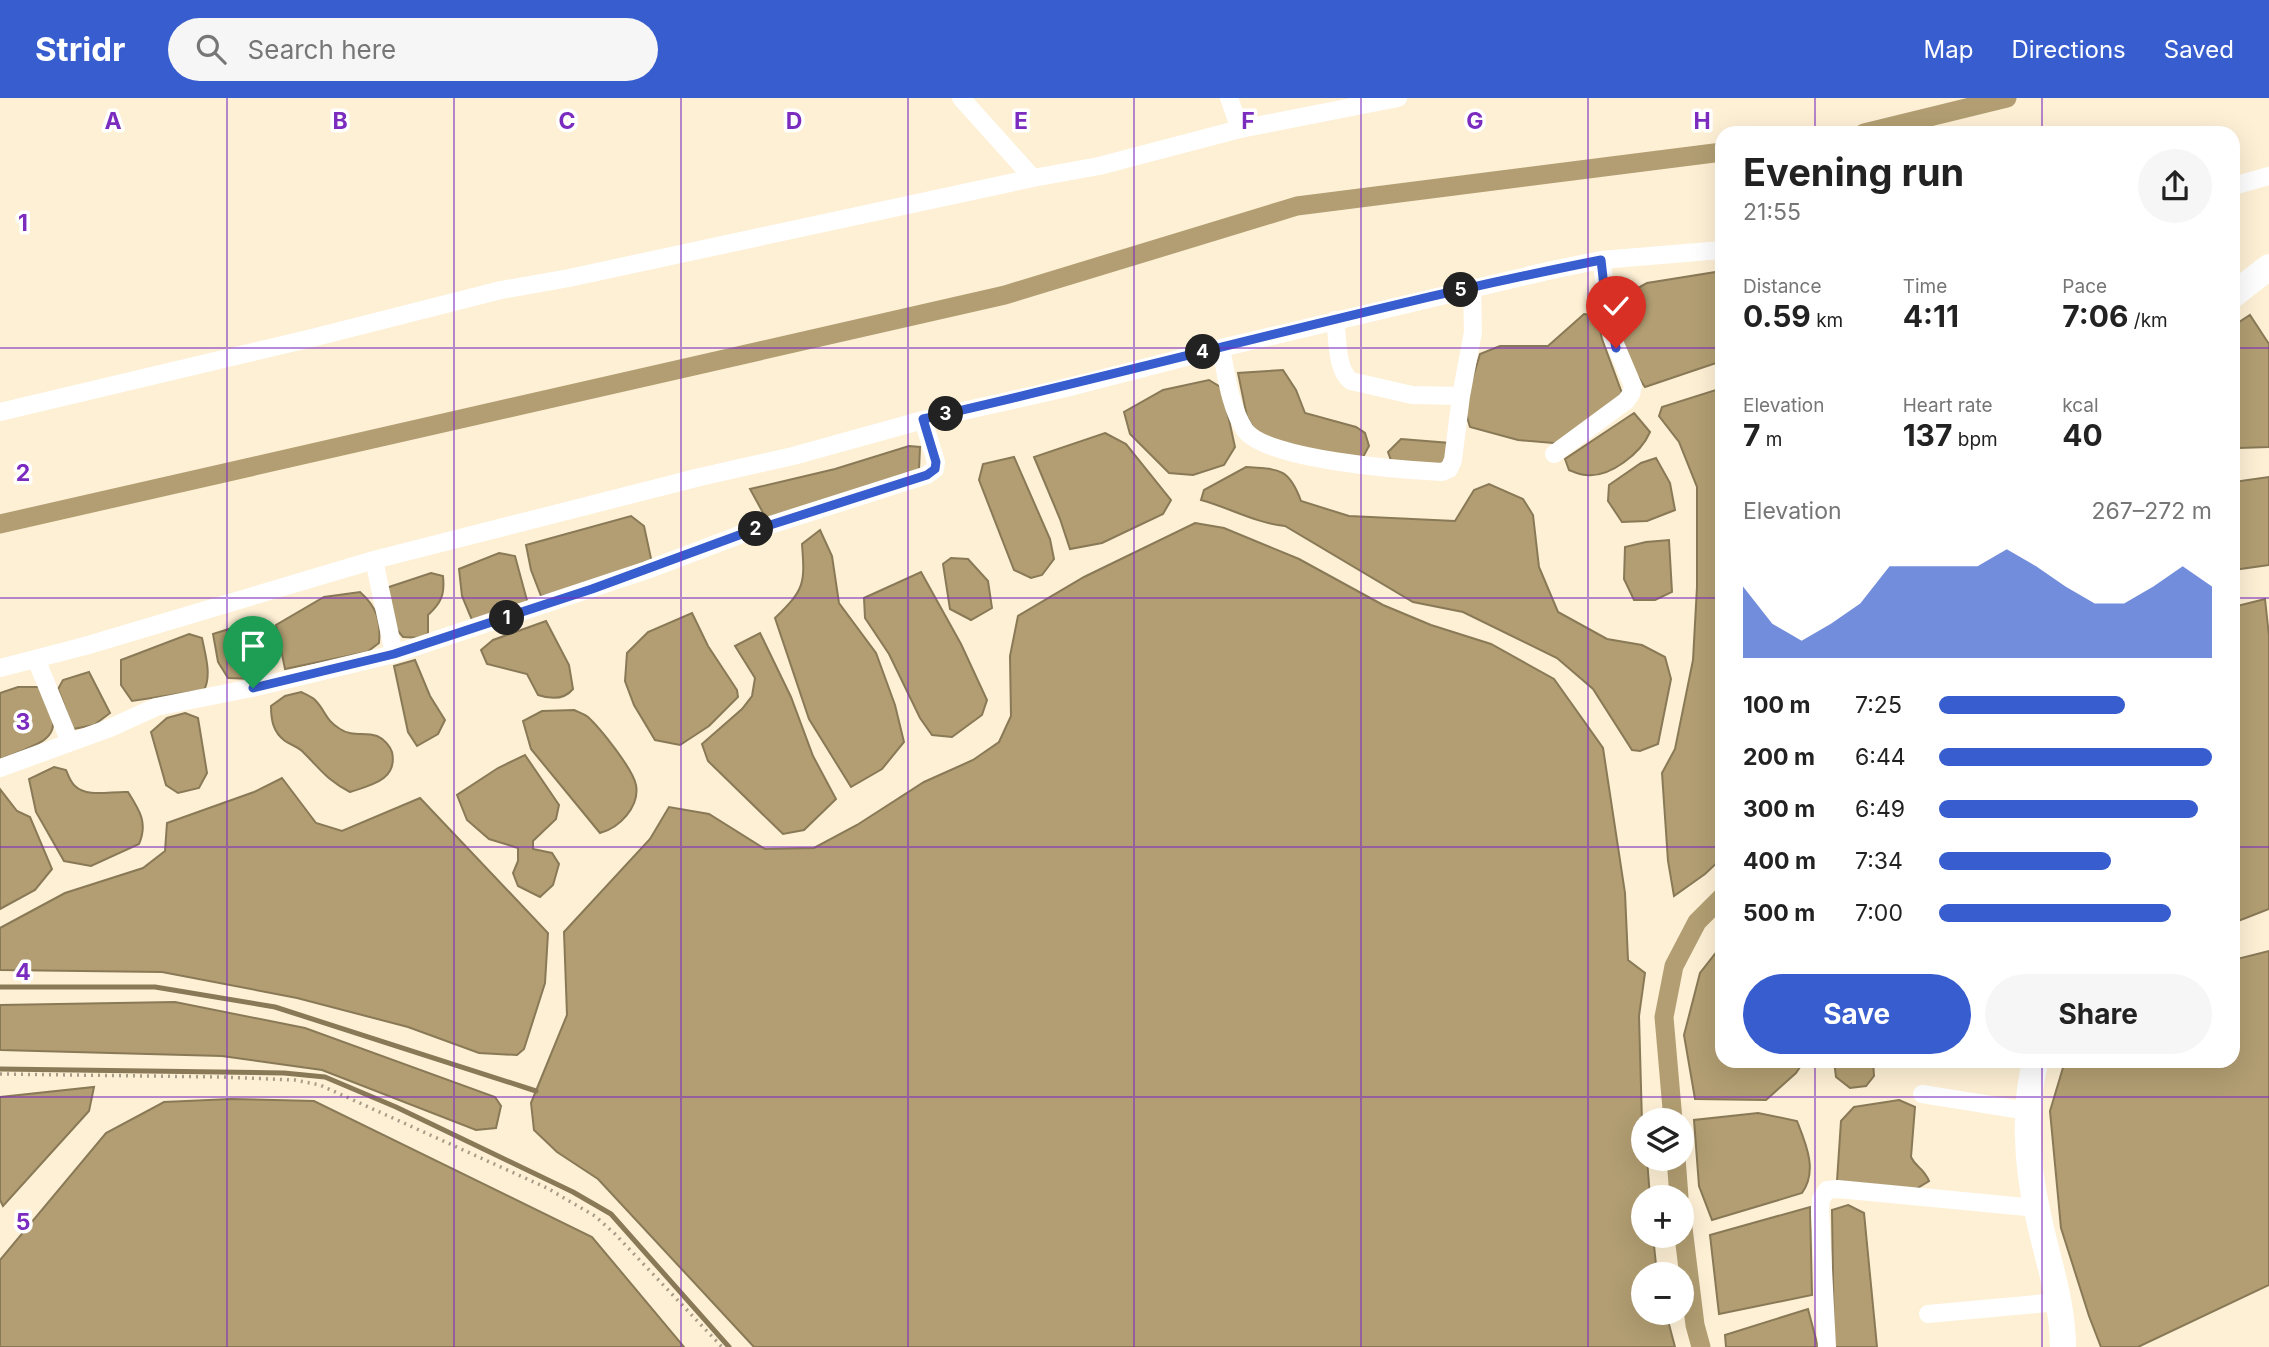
<!DOCTYPE html>
<meta charset="utf-8">
<style>
:root{--surface:#fff;--page:#f6f6f6;--text:#222;--muted:#767676;--accent:#375dce}
body{margin:0;font-family:Inter,sans-serif;background:var(--page);color:var(--text);height:100vh;display:flex;flex-direction:column;font-size:26px;white-space:nowrap}
*{box-sizing:border-box;margin:0}
p{font-size:23px;color:var(--muted)}
.icon{flex:none;width:38px;height:38px;fill:none;stroke:currentColor;stroke-width:2;stroke-linecap:round;stroke-linejoin:round}
.map{position:relative;flex:1;overflow:hidden}
.drawer{position:absolute;left:1715px;top:28px;width:525px;height:942px;display:flex;flex-direction:column;background:var(--surface);border-radius:21px;box-shadow:0 7px 28px #0002}
.drawer>*{flex:none}
.fabs{position:absolute;left:1631px;top:1010px;display:grid;gap:14px}
.fabs a{display:grid;place-items:center;width:63px;height:63px;border-radius:50%;background:var(--surface);box-shadow:0 7px 28px #0002;font-size:35px}
.pin{position:absolute;display:grid;place-items:center;width:60px;height:60px;color:#fff;margin:-72px -30px;border-radius:50% 50% 50% 0;rotate:-45deg;box-shadow:0 0 7px #0007}
.pin .icon{rotate:45deg}
.km{position:absolute;width:35px;height:35px;margin:-18px;border-radius:50%;background:#222;color:#fff;font-size:19px;line-height:35px;text-align:center}
.round{display:grid;place-items:center;flex:none;width:74px;height:74px;border-radius:37px;background:var(--page)}
.summary{display:flex;align-items:center;justify-content:space-between;height:119px;padding:0 28px}
h1{font-size:38px;font-weight:700;line-height:52px}
.figures{display:grid;grid-template-columns:repeat(3,1fr);gap:10px;height:119px;padding:7px 28px}
.figures div{display:grid;align-content:center}
.figures b{font-size:30px;font-weight:700}
.figures small{font-size:19px;font-weight:400}
.figures p{font-size:19px}
.chart{height:196px;padding:14px 28px}
.chart p{display:flex;justify-content:space-between}
.chart svg{width:100%;height:126px;margin-top:7px;fill:var(--accent);opacity:.7}
.action{display:flex;gap:14px;margin-top:auto;padding:14px 28px}
.action a{flex:1;height:80px;border-radius:42px;background:var(--accent);color:#fff;font-size:28px;font-weight:700;line-height:80px;text-align:center}
.action a+a{background:var(--page);color:var(--text)}
ul{padding:0 28px;list-style:none;font-size:23px}
li{display:grid;grid-template-columns:112px 84px 1fr;align-items:center;height:52px}
li i{height:18px;border-radius:9px;background:var(--accent)}
header{display:flex;align-items:center;gap:42px;box-sizing:border-box;height:98px;padding:0 35px;background:var(--accent);color:#fff}
header strong{font-size:33px}
nav{display:flex;gap:38px;margin-inline-start:auto;font-size:24px}
.search{width:490px;height:63px;background:var(--page);display:flex;align-items:center;gap:18px;box-sizing:border-box;padding:0 24px;border-radius:38px;color:var(--muted);font-size:26px}
.map>svg:first-child{display:block}
.water{fill:#b29e72;stroke:#897956;stroke-width:2}
.lines{fill:none;stroke-linecap:round;stroke-linejoin:round}
.stream{stroke:#897956;stroke-width:5}
.canal{stroke:#b29e72;stroke-width:19}
.path{stroke:#a69c87;stroke-width:3.5;stroke-dasharray:2 5;stroke-linecap:butt}
.street{stroke:#fff;stroke-width:18}
.secondary{stroke:#fff;stroke-width:26}
.route-casing{stroke:#fff;stroke-width:14}
.route{stroke:#375dce;stroke-width:9}
.grid{fill:none;stroke:#7b2cbf;stroke-width:2;stroke-opacity:0.55}
.grid-label{font-size:23px;text-anchor:middle;font-weight:bold;fill:#7b2cbf;stroke:#fff;stroke-width:7;stroke-linejoin:round;paint-order:stroke}
</style>
<header>
<strong>Stridr</strong>
<div class="search"><svg class="icon" aria-label="search" viewBox="0 0 24 24"><circle cx="10" cy="10" r="6"/><path d="M15 15l6 6"/></svg>Search here</div>
<nav><a>Map</a><a>Directions</a><a>Saved</a></nav>
</header>
<div class="map">
<svg width="2269" height="1249" viewBox="0 0 2269 1249">
<rect width="100%" height="100%" fill="#fdf0d5"/>
<path class="water" d="M 1722,173 L 1722,263 L 1645,289 L 1616,247 L 1610,205 L 1647,185 Z
M 1584,216 L 1597,218 L 1602,241 L 1623,298 L 1565,346 L 1518,342 L 1470,329 L 1464,309 L 1480,256 L 1500,248 L 1548,248 Z
M 2250,217 L 2269,246 L 2269,349 L 2239,350 L 2233,331 L 2233,228 Z
M 1283,272 L 1296,292 L 1305,315 L 1356,329 L 1365,335 L 1369,348 L 1362,361 L 1261,342 L 1247,319 L 1238,275 Z
M 1209,282 L 1222,290 L 1235,349 L 1224,367 L 1193,377 L 1169,375 L 1130,336 L 1124,314 L 1163,292 Z
M 1722,290 L 1722,760 L 1705,776 L 1674,798 L 1668,763 L 1662,675 L 1675,651 L 1693,562 L 1697,489 L 1697,389 L 1679,344 L 1659,318 L 1662,309 Z
M 1634,315 L 1650,334 C 1641,355 1610,380 1586,377 C 1580,377 1574,374 1569,372 L 1565,361 Z
M 1105,335 L 1126,346 L 1171,402 L 1163,416 L 1102,445 L 1070,451 L 1060,421 L 1034,359 Z
M 1401,341 L 1450,345 L 1449,368 L 1392,365 L 1388,354 Z
M 909,348 L 920,349 L 919,372 L 767,422 L 750,391 L 835,371 Z
M 1014,359 L 1050,441 L 1054,461 L 1042,477 L 1031,480 L 1014,472 L 979,382 L 983,366 Z
M 1656,360 L 1670,385 L 1675,412 L 1647,423 L 1622,424 L 1608,403 L 1609,387 L 1641,365 Z
M 1246,369 C 1279,371 1289,370 1301,403 L 1349,418 L 1455,423 L 1474,392 L 1489,386 L 1523,401 L 1533,417 L 1539,469 L 1558,514 L 1607,541 L 1642,547 L 1665,559 L 1671,581 L 1658,646 L 1640,653 L 1632,652 L 1593,591 L 1557,560 L 1463,514 L 1413,504 L 1285,428 C 1256,425 1230,410 1201,402 L 1204,392 Z
M 2269,379 L 2269,467 L 2233,472 L 2233,384 Z
M 631,418 L 644,428 L 652,465 L 583,491 L 541,498 L 531,472 L 526,447 Z
M 1195,425 L 1224,430 L 1299,461 L 1383,507 L 1431,527 L 1491,546 L 1554,581 L 1603,650 L 1625,795 L 1628,862 L 1645,875 L 1639,918 L 1643,1060 L 1647,1061 L 1650,1099 L 1643,1099 L 1643,1138 L 1653,1138 L 1657,1176 L 1643,1176 L 1643,1214 L 1666,1215 L 1675,1249 L 754,1249 L 598,1081 L 557,1054 L 534,1032 L 531,1005 L 567,917 L 564,834 L 650,741 L 669,709 L 709,716 L 765,751 L 814,750 L 857,727 L 924,684 L 973,662 L 999,644 L 1011,618 L 1010,558 L 1018,518 L 1084,479 Z
M 820,432 L 832,458 L 839,505 L 876,555 L 895,607 L 904,644 L 882,671 L 851,689 L 809,621 L 775,520 C 805,491 805,486 802,446 Z
M 1669,442 L 1672,494 L 1655,502 L 1634,502 L 1624,481 L 1625,449 L 1646,444 Z
M 499,455 L 515,458 L 528,506 L 472,522 L 462,498 L 459,471 Z
M 951,460 L 968,461 L 988,483 L 992,510 L 971,522 L 950,511 L 943,466 Z
M 921,474 L 961,546 L 987,602 L 982,617 L 952,639 L 932,637 L 920,620 L 889,556 L 865,520 L 864,500 Z
M 431,475 L 443,478 C 445,497 441,505 428,517 L 428,535 L 423,540 L 403,539 L 392,526 L 386,490 Z
M 360,494 C 377,509 381,523 379,545 L 367,554 L 285,571 L 276,527 L 324,499 Z
M 2265,501 L 2269,538 L 2269,811 L 2233,825 L 2233,509 Z
M 692,515 L 708,548 L 737,592 L 738,599 L 709,628 L 680,647 L 655,642 L 634,607 L 625,583 L 627,555 L 648,534 Z
M 546,523 L 569,567 L 573,591 C 564,602 550,601 538,597 L 527,576 L 487,566 L 481,552 L 493,542 Z
M 232,530 L 262,534 L 267,571 L 255,581 L 228,580 L 218,564 L 213,536 Z
M 760,535 L 791,599 L 813,658 L 836,701 L 804,732 L 783,736 L 708,663 L 702,646 L 742,611 L 752,598 L 755,580 L 735,548 Z
M 189,536 L 202,540 C 205,556 212,577 204,592 L 132,603 L 121,587 L 121,562 Z
M 415,562 L 430,598 L 445,622 L 438,636 L 417,648 L 408,634 L 394,568 Z
M 89,574 L 110,615 L 94,627 L 73,631 L 58,591 L 63,582 Z
M 18,589 L 39,589 C 49,611 66,632 37,646 C 25,652 13,657 0,661 L 0,595 Z
M 301,594 C 305,596 312,599 315,602 C 326,613 325,622 340,631 C 352,639 364,634 377,638 C 384,641 390,648 392,654 C 398,682 371,687 350,694 C 328,683 321,672 304,655 C 299,649 291,647 285,643 C 273,634 271,622 271,608 L 285,598 Z
M 574,612 C 578,614 584,616 588,619 C 600,630 633,671 636,687 C 640,709 619,730 600,735 L 531,651 L 523,623 L 542,613 Z
M 185,615 L 198,620 L 207,675 L 199,690 L 178,695 L 166,687 L 151,634 L 167,620 Z
M 525,657 L 559,707 L 556,721 L 533,743 L 533,751 L 552,755 L 559,766 L 553,787 L 540,799 L 518,788 L 513,775 L 518,763 L 518,750 L 489,741 L 467,722 L 457,697 L 498,670 Z
M 54,669 L 66,672 C 68,677 71,685 75,688 C 87,700 111,693 128,694 C 140,713 148,725 139,746 L 91,768 L 64,763 L 36,714 L 29,681 Z
M 282,680 L 316,725 L 342,733 L 420,700 L 548,835 L 545,885 L 524,951 L 517,957 L 479,955 L 408,929 L 297,900 L 162,874 L 0,872 L 0,830 L 65,795 L 143,770 L 165,753 L 167,725 L 254,694 Z
M 0,691 L 17,713 L 30,719 L 52,771 L 35,792 L 0,811 Z
M 1722,847 L 1722,962 L 1804,963 L 1796,975 L 1766,1002 L 1695,1001 L 1684,937 L 1700,875 Z
M 2269,853 L 2269,1187 L 2138,1249 L 2101,1249 L 2089,1218 L 2061,1130 L 2050,1013 L 2065,963 L 2233,962 L 2233,862 Z
M 175,904 L 305,930 L 495,999 L 501,1008 L 496,1030 L 476,1032 L 322,972 L 222,958 L 0,952 L 0,907 Z
M 1834,963 L 1873,963 L 1874,978 L 1866,988 L 1850,990 L 1836,979 Z
M 94,989 L 89,1013 L 3,1108 L 0,1102 L 0,999 Z
M 231,1001 L 314,1003 L 592,1139 L 684,1249 L 0,1249 L 0,1162 L 106,1035 L 164,1004 Z
M 1899,1002 L 1915,1009 L 1911,1059 C 1916,1070 1923,1069 1929,1083 L 1916,1091 L 1837,1083 L 1841,1023 L 1854,1009 Z
M 1758,1015 L 1797,1023 C 1806,1046 1818,1073 1802,1095 L 1712,1122 L 1699,1088 L 1694,1022 Z
M 1848,1107 L 1864,1115 L 1877,1249 L 1834,1249 L 1832,1112 Z
M 1810,1109 L 1812,1197 L 1719,1216 L 1710,1137 Z
M 1808,1211 L 1818,1249 L 1726,1249 L 1725,1237 Z"/>
<g class="lines">
<path class="stream" d="M 0,889 L 155,889 L 275,909 L 536,993
M 0,971 L 284,975 L 325,979 L 396,1009 L 573,1094 L 611,1116 L 729,1249"/>
<path class="canal" d="M 1864,35 L 2007,0
M 0,426 L 1005,197 L 1297,108 L 1722,54
M 1673,1022 L 1664,919 L 1674,868 L 1697,824 L 1722,799
M 1676,1060 L 1679,1099
M 1682,1122 L 1695,1227 L 1701,1249"/>
<path class="path" d="M 0,976 L 221,979 L 295,982 L 320,987 L 547,1090 L 595,1118 L 615,1136 L 722,1249"/>
<path class="street" d="M 961,0 L 1033,80
M 1229,0 L 1240,31
M 2233,88 L 2269,78
M 1335,222 C 1338,240 1336,272 1351,283 L 1412,297 L 1461,298
M 1221,250 C 1226,276 1230,310 1245,332 C 1265,362 1404,372 1442,374 L 1449,371 L 1453,362 L 1461,298 L 1473,234 L 1472,189
M 0,314 L 312,240 L 501,192 L 569,180 L 1033,80 L 1099,68 L 1240,31 L 1398,0
M 1554,356 L 1626,303 L 1631,296 L 1633,288 L 1613,241 L 1601,162
M 374,462 L 394,556
M 36,561 L 70,644
M 0,570 L 85,548 L 374,462 L 700,379 L 793,358 L 923,322 L 1066,290 L 1221,250 L 1552,172 L 1601,162 L 1722,152
M 0,670 L 110,630 L 156,609 L 252,590 L 394,556 L 647,472 L 742,436 L 927,377 L 935,371 L 936,364 L 923,322
M 1922,996 L 2028,1013
M 1928,1216 L 2058,1204
M 1827,1249 L 1820,1112 L 1821,1101 L 1827,1092 L 1838,1091 L 2036,1110"/>
<path class="secondary" d="M 2233,197 L 2269,169
M 2036,962 C 2023,1006 2027,1068 2037,1112 C 2046,1158 2063,1202 2063,1249"/>
</g>
<g class="lines">
<defs>
<path id="route" d="M 253,590 L 394,556 L 592,491 L 742,436 L 927,377 L 935,371 L 936,364 L 923,321 C 1149,270 1373,207 1601,162 L 1605,197 L 1616,250"/>
</defs>
<use href="#route" class="route-casing"/>
<use href="#route" class="route"/>
</g>
<path class="grid" d="M 227,0 L 227,1249M 454,0 L 454,1249M 681,0 L 681,1249M 908,0 L 908,1249M 1134,0 L 1134,1249M 1361,0 L 1361,1249M 1588,0 L 1588,1249M 1815,0 L 1815,35M 2042,0 L 2042,35M 0,250 L 1722,250M 2233,250 L 2269,250M 0,500 L 1722,500M 2233,500 L 2269,500M 0,749 L 1722,749M 2233,749 L 2269,749M 1815,962 L 1815,1249M 2042,962 L 2042,1249M 0,999 L 2269,999"/>
<g class="grid-label">
<text x="113" y="31">A</text>
<text x="340" y="31">B</text>
<text x="567" y="31">C</text>
<text x="794" y="31">D</text>
<text x="1021" y="31">E</text>
<text x="1248" y="31">F</text>
<text x="1475" y="31">G</text>
<text x="1702" y="31">H</text>
<text x="23" y="133">1</text>
<text x="23" y="383">2</text>
<text x="23" y="632">3</text>
<text x="23" y="882">4</text>
<text x="23" y="1132">5</text>
</g>
</svg>
<div class="fabs">
<a><svg class="icon" aria-label="layers" viewBox="0 0 24 24"><path d="M12 4l9 5-9 5-9-5zM3 14l9 5 9-5"/></svg></a>
<a>+</a>
<a>−</a>
</div>
<div class="pin" style="left:253px;top:590px;background:#1e9e55"><svg class="icon" aria-label="arrive" viewBox="0 0 24 24"><path d="M6 21V4h12l-3 4 3 4H6"/></svg></div>
<div class="pin" style="left:1616px;top:250px;background:#d93025"><svg class="icon" aria-label="check" viewBox="0 0 24 24"><path d="M5 12l5 5 9-10"/></svg></div>
<b class="km" style="left:507px;top:520px">1</b>
<b class="km" style="left:756px;top:431px">2</b>
<b class="km" style="left:946px;top:316px">3</b>
<b class="km" style="left:1203px;top:254px">4</b>
<b class="km" style="left:1461px;top:192px">5</b>
<section class="drawer">
<div class="summary"><div><h1>Evening run</h1><p>21:55</p></div><a class="round"><svg class="icon" aria-label="share" viewBox="0 0 24 24"><path d="M12 15V3M7 8l5-5 5 5M5 13v7h14v-7"/></svg></a></div>
<div class="figures">
<div><p>Distance</p><b>0.59<small> km</small></b></div>
<div><p>Time</p><b>4:11</b></div>
<div><p>Pace</p><b>7:06<small> /km</small></b></div>
</div>
<div class="figures">
<div><p>Elevation</p><b>7<small> m</small></b></div>
<div><p>Heart rate</p><b>137<small> bpm</small></b></div>
<div><p>kcal</p><b>40</b></div>
</div>
<div class="chart"><p><span>Elevation</span>267–272 m</p>
<svg viewBox="0 0 160 44" preserveAspectRatio="none"><path d="M0 44V19L10 32L20 38L30 32L40 25L50 12L60 12L70 12L80 12L90 6L100 12L110 19L120 25L130 25L140 19L150 12L160 19V44z"/></svg>
</div>
<ul>
<li><b>100 m</b>7:25<i style="width:68%"></i></li>
<li><b>200 m</b>6:44<i style="width:100%"></i></li>
<li><b>300 m</b>6:49<i style="width:95%"></i></li>
<li><b>400 m</b>7:34<i style="width:63%"></i></li>
<li><b>500 m</b>7:00<i style="width:85%"></i></li>
</ul>
<div class="action"><a>Save</a><a>Share</a></div>
</section>
</div>
